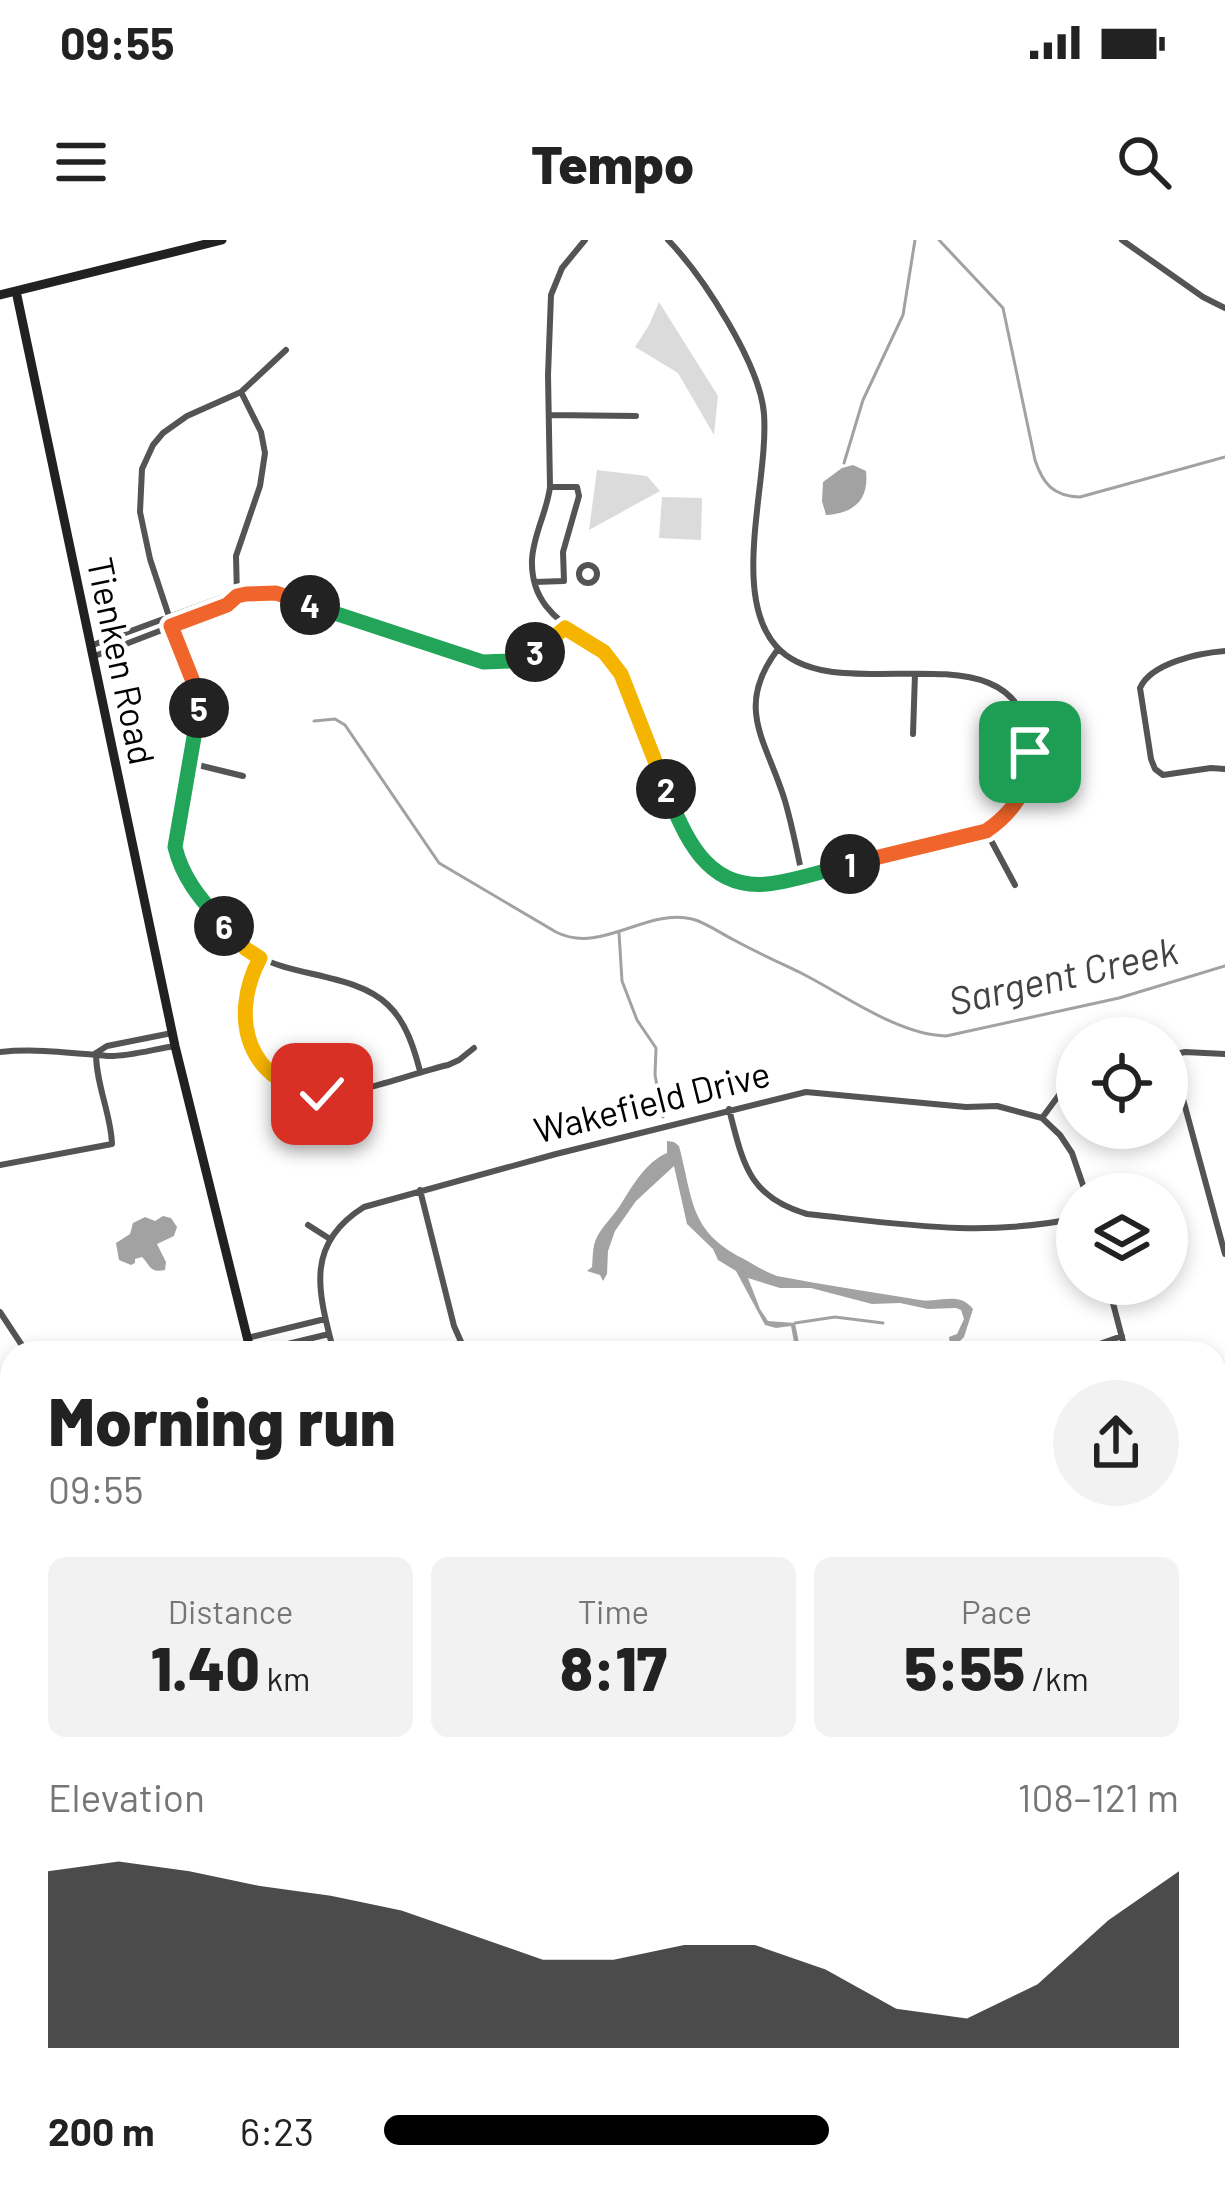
<!DOCTYPE html>
<meta charset="utf-8">
<style>
:root{--surface:#fff;--page:#f2f2f2;--text:#222;--muted:#767676;--accent:#000}
body{margin:0;font-family:Barlow,sans-serif;background:var(--page);color:var(--text);height:100vh;display:flex;flex-direction:column;font-size:45px;white-space:nowrap}
*{box-sizing:border-box;margin:0}
p{font-size:39px;color:var(--muted)}
.icon{flex:none;width:66px;height:66px;fill:none;stroke:currentColor;stroke-width:2;stroke-linecap:round;stroke-linejoin:round}
.map{position:relative;flex:1;overflow:hidden}
.panel{position:absolute;left:0px;top:1101px;width:1227px;height:861px;display:flex;flex-direction:column;background:var(--surface);border-radius:36px 36px 0 0;box-shadow:0 6px 18px #0003}
.panel>*{flex:none}
.buttons{position:absolute;left:1056px;top:777px;display:grid;gap:24px}
.buttons a{display:grid;place-items:center;width:132px;height:132px;border-radius:50%;background:var(--surface);box-shadow:0 6px 18px #0003;font-size:60px}
.pin{position:absolute;display:grid;place-items:center;width:102px;height:102px;color:#fff;margin:-51px;border-radius:24px;box-shadow:0 6px 18px #0006}
.km{position:absolute;width:60px;height:60px;margin:-30px;border-radius:50%;background:#222;color:#fff;font-size:33px;line-height:60px;text-align:center}
.round{display:grid;place-items:center;flex:none;width:126px;height:126px;border-radius:63px;background:var(--page)}
.summary{display:flex;align-items:center;justify-content:space-between;height:204px;padding:0 48px}
h1{font-size:66px;font-weight:800;line-height:90px}
.figures{display:grid;grid-template-columns:repeat(3,1fr);gap:18px;height:204px;padding:12px 48px}
.figures div{display:grid;align-content:center;border-radius:18px;background:var(--page);text-align:center}
.figures b{font-size:60px;font-weight:800}
.figures small{font-size:33px;font-weight:400}
.figures p{font-size:33px}
.chart{height:336px;padding:24px 48px}
.chart p{display:flex;justify-content:space-between}
.chart svg{width:100%;height:216px;margin-top:12px;fill:var(--accent);opacity:.7}
ul{padding:0 48px;list-style:none;font-size:39px}
li{display:grid;grid-template-columns:192px 144px 1fr;align-items:center;height:90px}
li i{height:30px;border-radius:15px;background:var(--accent)}
.status{display:flex;justify-content:space-between;align-items:center;height:84px;padding:0 60px;background:var(--surface);direction:ltr}
.status svg{height:33px;fill:currentColor}
header{display:flex;justify-content:space-between;align-items:center;height:156px;padding:0 48px;background:var(--surface);font-size:54px;font-weight:800}
.map>svg:first-child{display:block}
.green{fill:#dbdbdb}
.water{fill:#a2a2a2}
.lines{fill:none;stroke-linecap:round;stroke-linejoin:round}
.stream{stroke:#a2a2a2;stroke-width:3}
.street{stroke:#545454;stroke-width:6}
.secondary{stroke:#212121;stroke-width:9}
.split-1-casing{stroke:#fff;stroke-width:24}
.split-2-casing{stroke:#fff;stroke-width:24}
.split-3-casing{stroke:#fff;stroke-width:24}
.split-4-casing{stroke:#fff;stroke-width:24}
.split-5-casing{stroke:#fff;stroke-width:24}
.split-6-casing{stroke:#fff;stroke-width:24}
.split-7-casing{stroke:#fff;stroke-width:24}
.split-1{stroke:#f0652b;stroke-width:15}
.split-2{stroke:#22a559;stroke-width:15}
.split-3{stroke:#f5b400;stroke-width:15}
.split-4{stroke:#22a559;stroke-width:15}
.split-5{stroke:#f0652b;stroke-width:15}
.split-6{stroke:#22a559;stroke-width:15}
.split-7{stroke:#f5b400;stroke-width:15}
.labels{text-anchor:middle;stroke-width:9;stroke-linejoin:round;paint-order:stroke}
.street-label{font-size:36px;fill:#000;stroke:#fff}
.water-label{font-size:39px;font-style:italic;fill:#434343;stroke:#fff}
</style>
<div class="status"><b>09:55</b><svg viewBox="0 0 49 12"><path d="M0 12V9h3v3zM5 12V6h3v6zM10 12V3h3v9zM15 12V0h3v12zM26 1h20v11H26zM47 4h2v5h-2z"/></svg></div>
<header><svg class="icon" aria-label="menu" viewBox="0 0 24 24"><path d="M4 6h16M4 12h16M4 18h16"/></svg>Tempo<svg class="icon" aria-label="search" viewBox="0 0 24 24"><circle cx="10" cy="10" r="6"/><path d="M15 15l6 6"/></svg></header>
<div class="map">
<svg width="1225" height="1960" viewBox="0 0 1225 1960">
<rect width="100%" height="100%" fill="#fff"/>
<path class="green" d="M 659,62 L 718,156 L 714,195 L 678,133 L 635,107 L 649,85 Z
M 597,230 L 647,236 L 660,251 L 589,290 Z
M 662,257 L 702,258 L 701,300 L 659,298 Z
M 666,1950 L 732,1950 L 734,1960 L 631,1960 Z"/>
<path class="water" d="M 853,225 L 866,231 C 869,260 855,273 826,275 L 822,261 L 823,242 L 842,228 Z
M 667,901 L 674,902 L 679,906 C 693,958 689,991 742,1018 C 755,1025 763,1031 777,1036 C 824,1045 873,1052 920,1060 C 940,1063 959,1051 973,1069 L 964,1097 L 951,1110 L 949,1097 L 957,1094 L 964,1079 L 961,1070 L 956,1068 L 928,1069 L 900,1063 L 872,1064 L 811,1048 L 780,1048 L 748,1038 L 760,1069 L 768,1081 L 795,1083 L 801,1113 L 796,1113 L 791,1086 L 776,1088 L 765,1085 L 736,1031 L 718,1020 L 713,1009 L 687,984 L 674,926 L 636,961 L 615,991 L 608,1011 L 607,1034 L 603,1041 L 600,1035 L 587,1031 L 592,1027 C 593,1017 592,1007 597,997 C 603,985 614,976 621,964 C 633,945 646,922 667,913 Z
M 163,976 L 171,978 L 177,987 L 174,996 L 157,1004 L 166,1022 L 165,1030 C 149,1033 151,1026 142,1017 L 135,1019 L 135,1023 L 131,1025 L 119,1020 L 116,1003 L 130,994 L 133,983 L 145,977 L 155,981 Z"/>
<g class="lines">
<path class="stream" d="M 939,0 L 1003,68 L 1035,220 C 1043,244 1053,256 1080,257 L 1225,217
M 844,223 L 863,160 L 903,75 L 915,0
M 314,481 L 335,479 L 345,485 L 439,623 L 556,692 C 601,715 645,668 692,679 C 707,683 720,693 734,700 C 756,712 778,722 801,733 C 843,754 898,795 946,796 L 1119,758 L 1225,726
M 619,693 L 622,741 L 637,780 L 656,808 L 655,835 L 663,877
M 795,1083 L 835,1077 L 883,1083"/>
<path class="street" d="M 585,0 L 562,28 L 551,55 L 548,135 L 550,247 C 547,272 533,295 532,320 C 530,384 592,390 621,434 L 684,594 L 701,618 L 724,636 L 766,644 L 986,591 C 1013,574 1031,549 1031,516 C 1029,372 838,477 776,406 C 730,354 769,240 764,174 C 760,124 703,36 668,0
M 1122,0 L 1203,57 L 1225,68
M 286,110 L 241,152 L 187,176 L 163,193 L 153,205 L 142,229 L 140,272 L 150,319 L 199,467 L 175,607 C 181,634 193,650 211,671 C 225,686 239,706 257,716 C 295,737 356,734 388,765 C 406,782 414,808 420,831
M 241,152 L 261,192 L 265,213 L 260,246 L 236,316 L 237,356 L 276,354 L 483,422 C 517,422 541,412 565,388
M 549,175 L 636,176
M579 334a9 9 0 1 1 18 0a9 9 0 1 1-18 0Z
M 535,342 L 564,341 L 563,312 L 579,256 L 577,247 L 550,247
M 90,406 L 223,357 L 237,356 L 227,365 L 92,417
M 778,409 C 733,468 767,501 785,561 C 792,585 797,610 802,635
M 1225,411 C 1199,413 1151,423 1140,448 L 1151,519 L 1155,529 L 1163,535 L 1211,528 L 1225,529
M 913,494 L 915,434
M 190,523 L 243,536
M 986,591 L 1015,645
M 260,718 C 236,765 237,822 292,846 C 305,851 315,855 329,854 C 366,852 410,834 448,825 L 459,820 L 474,808
M 0,812 C 35,808 72,813 107,816 C 128,817 154,809 175,806
M 96,813 L 107,806 L 172,793
M 1171,815 L 1225,1014
M 1167,816 L 1185,812 L 1225,814
M 729,869 C 743,923 748,957 807,974 C 901,984 982,998 1077,978
M 1042,878 L 1059,855 L 1077,842
M 0,925 L 112,904 C 111,874 96,845 96,813
M 420,950 L 454,1086 L 466,1113
M 308,985 L 330,999
M 1108,1044 L 1126,1113
M 0,1072 L 27,1113
M 247,1098 L 325,1079
M 250,1113 L 329,1094
M 334,1113 C 319,1054 303,1005 364,967 L 556,914 L 806,852 L 966,867 L 997,866 L 1042,878 L 1060,895 L 1072,913 L 1086,954
M 1074,1113 L 1122,1096
M 0,1372 L 12,1374
M 1215,1398 L 1225,1395
M 1215,1456 L 1225,1478
M 1215,1614 L 1225,1607
M 0,1826 L 12,1823
M 1215,1936 L 1225,1942
M 212,1950 L 214,1960
M 444,1956 L 468,1950
M 134,1960 L 158,1950"/>
<path class="secondary" d="M 16,51 L 175,806 L 251,1113
M 0,55 L 222,0
M 443,1950 L 445,1960"/>
</g>
<g class="lines">
<defs>
<path id="split-1" d="M 850,624 L 986,591 C 1014,572 1031,547 1030,512"/>
<path id="split-2" d="M 666,549 C 684,595 706,650 767,644 C 795,641 823,631 850,624"/>
<path id="split-3" d="M 535,412 L 565,388 L 604,412 L 621,434 L 666,549"/>
<path id="split-4" d="M 310,365 L 483,422 L 511,421 L 535,412"/>
<path id="split-5" d="M 199,468 L 194,444 L 171,386 L 227,365 L 237,356 L 246,354 L 276,353 L 310,365"/>
<path id="split-6" d="M 199,468 L 175,607 C 183,640 202,660 224,686"/>
<path id="split-7" d="M 224,686 L 246,709 L 260,718 C 228,779 248,845 322,854"/>
</defs>
<use href="#split-1" class="split-1-casing"/>
<use href="#split-2" class="split-2-casing"/>
<use href="#split-3" class="split-3-casing"/>
<use href="#split-4" class="split-4-casing"/>
<use href="#split-5" class="split-5-casing"/>
<use href="#split-6" class="split-6-casing"/>
<use href="#split-7" class="split-7-casing"/>
<use href="#split-1" class="split-1"/>
<use href="#split-2" class="split-2"/>
<use href="#split-3" class="split-3"/>
<use href="#split-4" class="split-4"/>
<use href="#split-5" class="split-5"/>
<use href="#split-6" class="split-6"/>
<use href="#split-7" class="split-7"/>
</g>
<g class="labels">
<g class="street-label">
<text transform="translate(121 421) rotate(78)" y="13">Tienken Road</text>
<text transform="translate(652 862) rotate(-14)" y="13">Wakefield Drive</text>
</g>
<g class="water-label">
<text transform="translate(1063 736) rotate(-13)" y="14">Sargent Creek</text>
</g>
</g>
</svg>
<div class="buttons">
<a><svg class="icon" aria-label="locate" viewBox="0 0 24 24"><circle cx="12" cy="12" r="6"/><path d="M12 2v4M12 18v4M2 12h4M18 12h4"/></svg></a>
<a><svg class="icon" aria-label="layers" viewBox="0 0 24 24"><path d="M12 4l9 5-9 5-9-5zM3 14l9 5 9-5"/></svg></a>
</div>
<div class="pin" style="left:1030px;top:512px;background:#1e9e55"><svg class="icon" aria-label="arrive" viewBox="0 0 24 24"><path d="M6 21V4h12l-3 4 3 4H6"/></svg></div>
<div class="pin" style="left:322px;top:854px;background:#d93025"><svg class="icon" aria-label="check" viewBox="0 0 24 24"><path d="M5 12l5 5 9-10"/></svg></div>
<b class="km" style="left:850px;top:624px">1</b>
<b class="km" style="left:666px;top:549px">2</b>
<b class="km" style="left:535px;top:412px">3</b>
<b class="km" style="left:310px;top:365px">4</b>
<b class="km" style="left:199px;top:468px">5</b>
<b class="km" style="left:224px;top:686px">6</b>
<section class="panel">
<div class="summary"><div><h1>Morning run</h1><p>09:55</p></div><a class="round"><svg class="icon" aria-label="share" viewBox="0 0 24 24"><path d="M12 15V3M7 8l5-5 5 5M5 13v7h14v-7"/></svg></a></div>
<div class="figures">
<div><p>Distance</p><b>1.40<small> km</small></b></div>
<div><p>Time</p><b>8:17</b></div>
<div><p>Pace</p><b>5:55<small> /km</small></b></div>
</div>
<div class="chart"><p><span>Elevation</span>108–121 m</p>
<svg viewBox="0 0 160 44" preserveAspectRatio="none"><path d="M0 44V8L10 6L20 8L30 11L40 13L50 16L60 21L70 26L80 26L90 23L100 23L110 28L120 36L130 38L140 31L150 18L160 8V44z"/></svg>
</div>
<ul>
<li><b>200 m</b>6:23<i style="width:56%"></i></li>
</ul>
</section>
</div>
